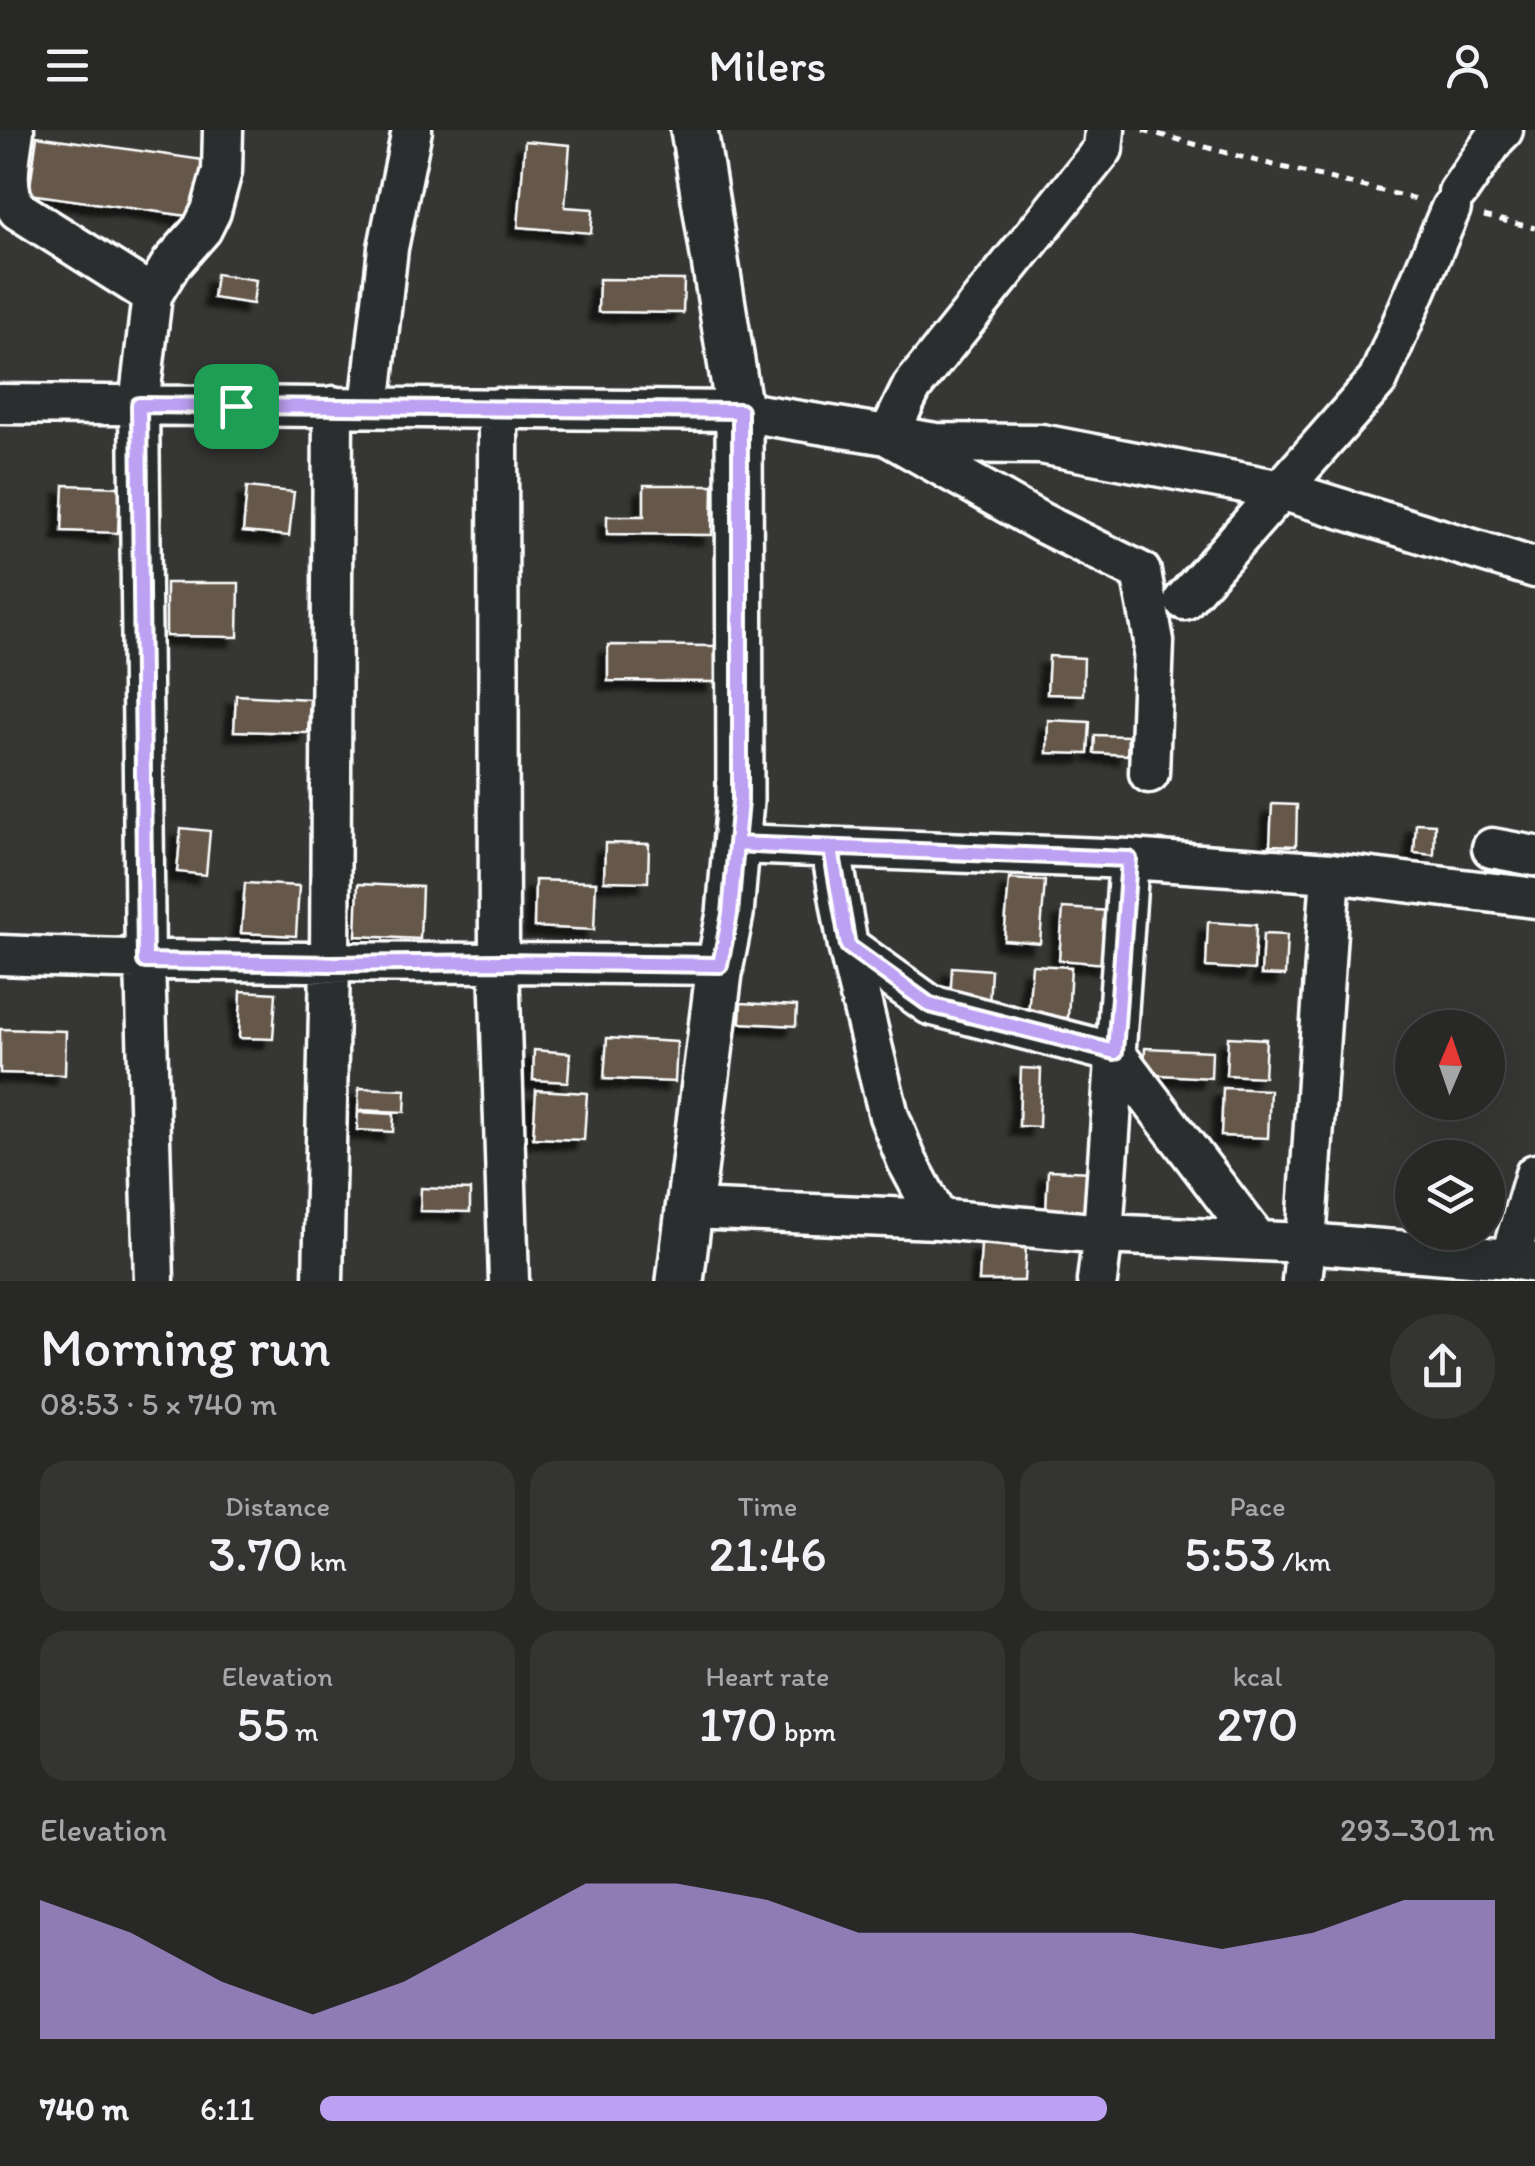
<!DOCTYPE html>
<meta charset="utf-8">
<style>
:root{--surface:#282827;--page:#343433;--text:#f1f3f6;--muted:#a5a6a7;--line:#444;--accent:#bca0f2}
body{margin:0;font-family:Itim,sans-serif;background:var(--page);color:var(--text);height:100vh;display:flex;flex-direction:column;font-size:38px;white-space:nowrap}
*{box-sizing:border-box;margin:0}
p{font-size:32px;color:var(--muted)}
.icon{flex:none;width:55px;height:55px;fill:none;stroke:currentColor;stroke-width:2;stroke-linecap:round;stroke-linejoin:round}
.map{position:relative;height:1151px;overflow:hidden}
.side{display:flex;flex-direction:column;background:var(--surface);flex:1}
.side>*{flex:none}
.needle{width:65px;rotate:2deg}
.fabs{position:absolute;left:1395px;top:880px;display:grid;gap:20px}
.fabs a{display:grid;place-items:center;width:110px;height:110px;border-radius:50%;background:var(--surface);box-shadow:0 10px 40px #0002,0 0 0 2px var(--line);font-size:50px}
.pin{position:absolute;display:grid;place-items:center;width:85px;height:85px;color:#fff;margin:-42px;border-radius:20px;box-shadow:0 5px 15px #0006}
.round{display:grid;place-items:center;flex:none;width:105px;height:105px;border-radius:52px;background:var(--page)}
.head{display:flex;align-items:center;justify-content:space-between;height:170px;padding:0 40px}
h1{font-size:55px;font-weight:600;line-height:75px}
.stats{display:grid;grid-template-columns:repeat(3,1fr);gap:15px;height:170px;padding:10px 40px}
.stats div{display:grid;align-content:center;border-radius:25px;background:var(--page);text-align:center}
.stats b{font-size:50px;font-weight:600}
.stats small{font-size:28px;font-weight:400}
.stats p{font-size:28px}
.chart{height:280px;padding:20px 40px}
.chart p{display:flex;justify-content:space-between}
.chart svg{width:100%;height:180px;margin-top:10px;fill:var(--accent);opacity:.7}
ul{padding:0 40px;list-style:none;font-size:32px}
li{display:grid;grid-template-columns:160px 120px 1fr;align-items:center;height:75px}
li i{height:25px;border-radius:12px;background:var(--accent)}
header{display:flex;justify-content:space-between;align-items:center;height:130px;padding:0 40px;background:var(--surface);font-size:45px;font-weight:600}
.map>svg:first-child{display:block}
.building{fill:#65594c;stroke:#fff;stroke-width:2.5;filter:url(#shadow)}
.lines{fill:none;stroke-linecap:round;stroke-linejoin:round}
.minor-casing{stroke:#fff;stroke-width:45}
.tertiary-casing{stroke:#fff;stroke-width:52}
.path{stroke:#fff;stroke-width:5;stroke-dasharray:8 8;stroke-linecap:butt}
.minor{stroke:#2a2d2e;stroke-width:38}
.tertiary{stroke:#2a2d2e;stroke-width:45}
.route-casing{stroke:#fff;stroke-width:20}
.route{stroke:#bca0f2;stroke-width:12}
</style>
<header><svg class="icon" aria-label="menu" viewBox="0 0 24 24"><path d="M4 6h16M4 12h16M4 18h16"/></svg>Milers<svg class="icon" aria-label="person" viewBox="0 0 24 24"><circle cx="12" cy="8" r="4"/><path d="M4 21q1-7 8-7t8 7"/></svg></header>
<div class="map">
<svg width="1535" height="1151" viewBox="0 0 1535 1151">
<defs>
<filter id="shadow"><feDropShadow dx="-9" dy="9" stdDeviation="2.5" flood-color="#0009"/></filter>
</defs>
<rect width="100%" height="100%" fill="#363634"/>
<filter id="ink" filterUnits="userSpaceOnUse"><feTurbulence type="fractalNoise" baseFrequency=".01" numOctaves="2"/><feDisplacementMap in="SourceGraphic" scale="20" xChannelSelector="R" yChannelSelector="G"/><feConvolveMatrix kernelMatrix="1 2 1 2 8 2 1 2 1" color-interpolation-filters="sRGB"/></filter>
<g filter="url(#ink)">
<path class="building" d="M 37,6 L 210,31 L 202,88 L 29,64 Z
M 525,11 L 570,15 L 565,77 L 593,79 L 591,103 L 518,97 Z
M 216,144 L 256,150 L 253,174 L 213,168 Z
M 599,149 L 684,150 L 683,183 L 598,182 Z
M 64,355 L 120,357 L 118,403 L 62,401 Z
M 644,355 L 713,355 L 712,405 L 607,404 L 607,386 L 644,386 Z
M 247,357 L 294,362 L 289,406 L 243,402 Z
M 166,453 L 239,453 L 238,507 L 166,506 Z
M 608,515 L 715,516 L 715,552 L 608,551 Z
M 1049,526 L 1084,528 L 1083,565 L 1047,564 Z
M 236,565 L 310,569 L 308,603 L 234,601 Z
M 1048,590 L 1090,592 L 1088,624 L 1047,623 Z
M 1095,605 L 1128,606 L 1127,625 L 1094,623 Z
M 1272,674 L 1297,675 L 1296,716 L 1270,715 Z
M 1416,693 L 1435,694 L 1434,725 L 1414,723 Z
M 181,698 L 210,701 L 206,745 L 177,742 Z
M 605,713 L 649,714 L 648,752 L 604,751 Z
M 1009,749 L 1045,751 L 1040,813 L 1004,810 Z
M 535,750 L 596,752 L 594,800 L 534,797 Z
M 245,753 L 299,756 L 296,806 L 241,803 Z
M 358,754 L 422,757 L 420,809 L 356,806 Z
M 1063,778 L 1110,781 L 1106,834 L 1059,830 Z
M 1208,792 L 1256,795 L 1254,840 L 1206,837 Z
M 1263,804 L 1287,805 L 1285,846 L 1261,845 Z
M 1032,835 L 1071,837 L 1068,888 L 1028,885 Z
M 952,837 L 991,840 L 989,876 L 950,874 Z
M 241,861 L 276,863 L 273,909 L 239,908 Z
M 741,873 L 797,876 L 796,896 L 740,893 Z
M 0,899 L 66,901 L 65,945 L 0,943 Z
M 1228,907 L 1266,909 L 1264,947 L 1226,945 Z
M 607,908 L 677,912 L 675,952 L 604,949 Z
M 1145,918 L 1212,921 L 1211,948 L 1144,944 Z
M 534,920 L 570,923 L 568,952 L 533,950 Z
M 1021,938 L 1041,939 L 1039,997 L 1019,996 Z
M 359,958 L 406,960 L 405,982 L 358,980 Z
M 1223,958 L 1270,960 L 1268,1008 L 1221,1006 Z
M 536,960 L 587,963 L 584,1010 L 533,1008 Z
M 358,982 L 394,984 L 393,1002 L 357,1000 Z
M 1048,1040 L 1092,1042 L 1090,1084 L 1046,1082 Z
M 421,1058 L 470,1060 L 470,1082 L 420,1081 Z
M 981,1114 L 1026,1116 L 1024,1151 L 979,1151 Z"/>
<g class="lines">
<defs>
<path id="minor" d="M 14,0 C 11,25 2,58 18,80 L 152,165
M 1105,0 L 1103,19 L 912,257 L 888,306 L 1042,393 L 1141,442 L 1154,511 L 1149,643
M 1458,62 L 1496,7 L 1503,0
M 0,274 L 739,281 L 936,313 L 1041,314 L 1281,360 L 1535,438
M 370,277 L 388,118 L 412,0
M 498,278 L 499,832 L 509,1151
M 1184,470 L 1378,250 L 1451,78
M 736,714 L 1129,729 L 1331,743 L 1535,768
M 1492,718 L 1535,726
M 831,719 L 848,816 L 889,986 L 907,1031 L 938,1089
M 848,816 L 930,875 L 1115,923 L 1258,1111
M 0,825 C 240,835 480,831 720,835
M 689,1079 L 938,1089 L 1103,1104 L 1306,1113 L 1510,1129 L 1535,1133
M 1510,1129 L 1535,1044
M 154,1151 L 145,831 L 139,275 L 152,165 L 171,134 L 202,99 L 211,81 L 222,41 L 223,0
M 323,1151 L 330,834 L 333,276
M 1097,1151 L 1103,1104 L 1129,729
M 1302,1151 L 1306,1113 L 1331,743"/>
<path id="tertiary" d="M 680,1151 L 720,835 L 730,784 L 740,671 L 739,281 L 694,0"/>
</defs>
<use href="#minor" class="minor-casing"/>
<use href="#tertiary" class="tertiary-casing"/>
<path class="path" d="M 1143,0 L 1249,29 L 1420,70
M 1484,86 L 1535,98"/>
<use href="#minor" class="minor"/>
<use href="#tertiary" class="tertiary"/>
</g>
</g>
<g class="lines" filter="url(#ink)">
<defs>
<path id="route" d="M 236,276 L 139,275 L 145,831 L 330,834 L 499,832 L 720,835 L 730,784 L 736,714 L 831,719 L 848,816 L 930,875 L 1115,922 L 1129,729 L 736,714 L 740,671 L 740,281 L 236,276"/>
</defs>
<use href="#route" class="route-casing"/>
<use href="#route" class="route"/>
</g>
</svg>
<div class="fabs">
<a><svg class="needle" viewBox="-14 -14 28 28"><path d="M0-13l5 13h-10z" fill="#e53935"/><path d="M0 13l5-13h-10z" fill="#a5a6a7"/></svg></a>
<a><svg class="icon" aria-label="layers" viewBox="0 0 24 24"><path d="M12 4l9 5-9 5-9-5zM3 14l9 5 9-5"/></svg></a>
</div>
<div class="pin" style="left:236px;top:276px;background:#1e9e55"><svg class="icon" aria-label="arrive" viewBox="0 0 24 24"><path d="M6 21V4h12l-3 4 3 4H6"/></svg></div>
</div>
<section class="side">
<div class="head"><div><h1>Morning run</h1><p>08:53 · 5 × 740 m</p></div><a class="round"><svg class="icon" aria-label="share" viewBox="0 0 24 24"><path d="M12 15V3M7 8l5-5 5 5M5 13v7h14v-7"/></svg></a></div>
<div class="stats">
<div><p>Distance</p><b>3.70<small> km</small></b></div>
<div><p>Time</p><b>21:46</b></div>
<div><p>Pace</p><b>5:53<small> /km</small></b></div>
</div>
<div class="stats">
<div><p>Elevation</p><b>55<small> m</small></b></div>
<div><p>Heart rate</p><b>170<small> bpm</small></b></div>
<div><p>kcal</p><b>270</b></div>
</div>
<div class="chart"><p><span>Elevation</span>293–301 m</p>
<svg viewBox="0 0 160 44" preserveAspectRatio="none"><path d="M0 44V10L10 18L20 30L30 38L40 30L50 18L60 6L70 6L80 10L90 18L100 18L110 18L120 18L130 22L140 18L150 10L160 10V44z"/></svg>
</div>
<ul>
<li><b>740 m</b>6:11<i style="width:67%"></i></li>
</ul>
</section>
